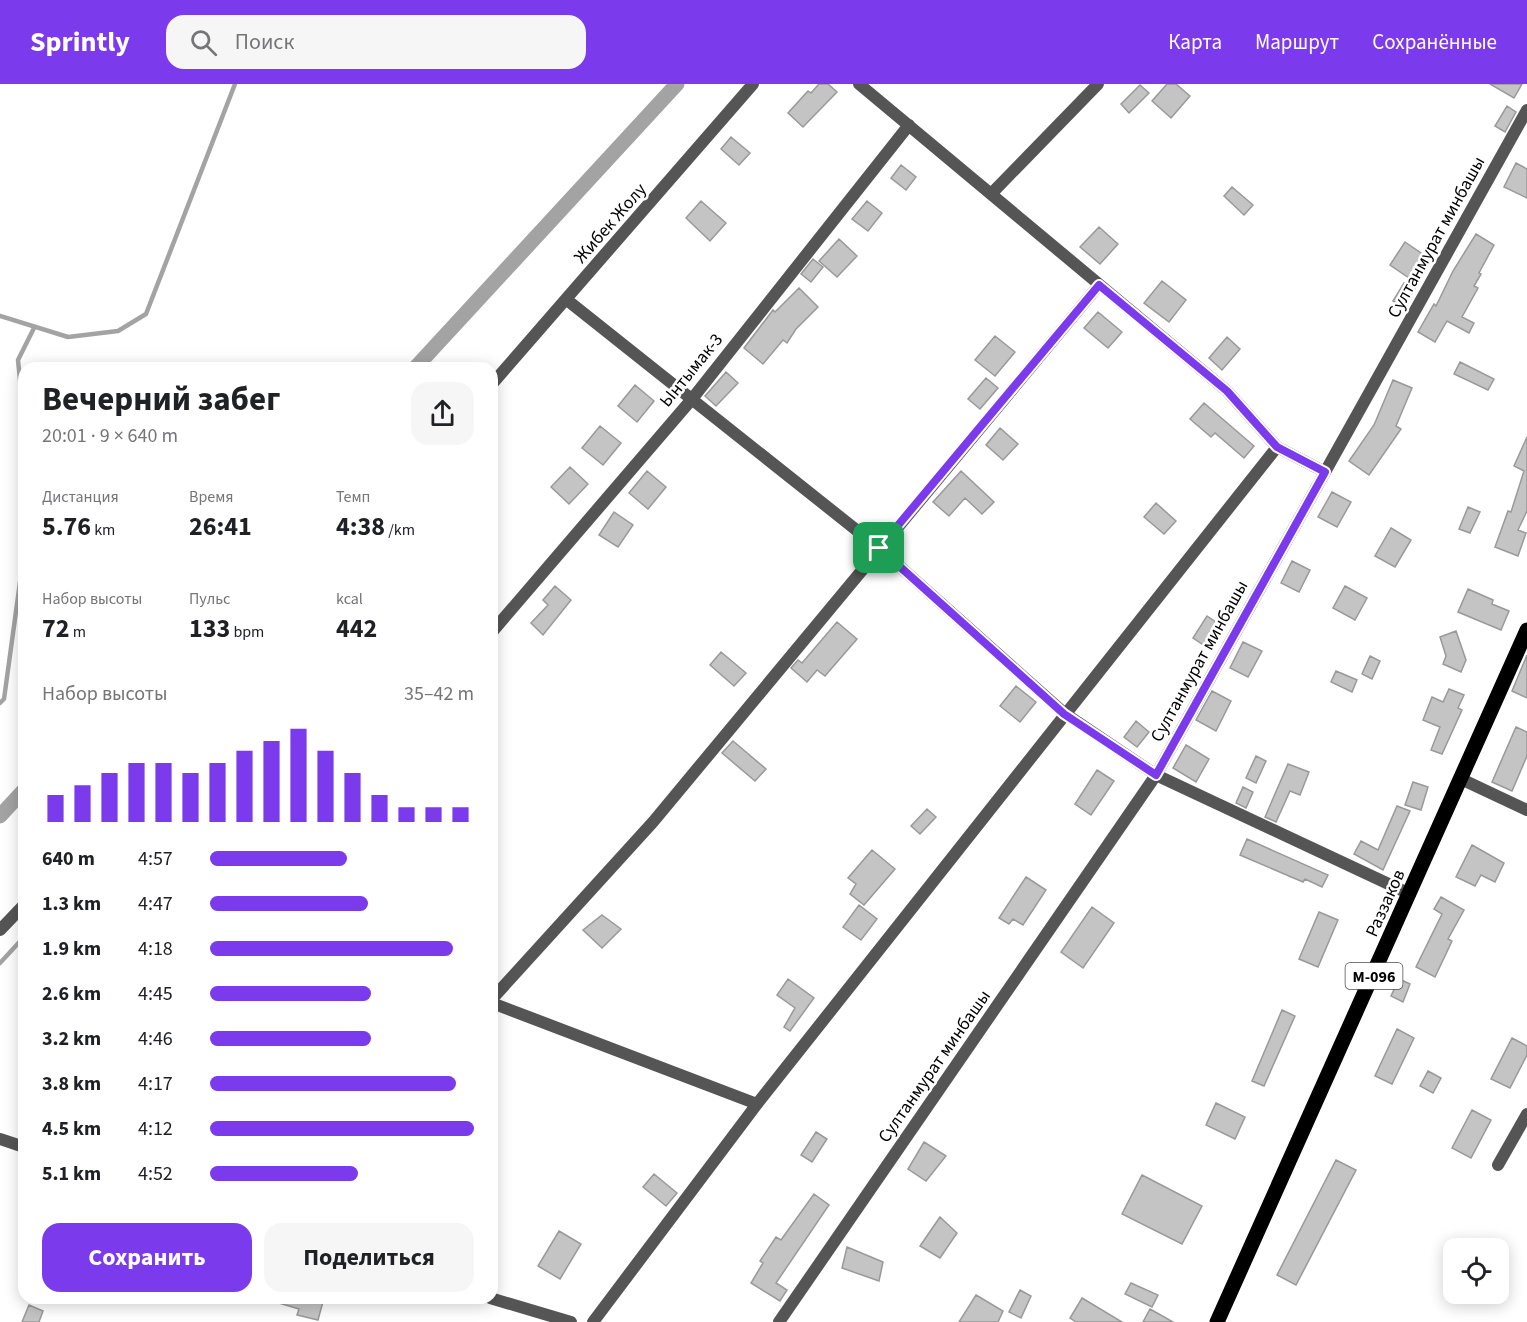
<!DOCTYPE html>
<html lang="ru">
<meta charset="utf-8">
<style>
:root{--surface:#fff;--page:#f6f6f6;--text:#202124;--muted:#757577;--accent:#7c3aed}
body{margin:0;font-family:"Source Sans 3",sans-serif;background:var(--page);color:var(--text);height:100vh;display:flex;flex-direction:column;font-size:22px;white-space:nowrap}
*{box-sizing:border-box;margin:0}
p{font-size:20px;color:var(--muted)}
.icon{flex:none;width:33px;height:33px;fill:none;stroke:currentColor;stroke-width:2;stroke-linecap:round;stroke-linejoin:round}
.map{position:relative;flex:1;overflow:hidden}
.panel{position:absolute;left:18px;top:278px;width:480px;height:942px;display:flex;flex-direction:column;background:var(--surface);border-radius:18px;box-shadow:0 3px 15px #0003}
.panel>*{flex:none}
.controls{position:absolute;left:1443px;top:1154px;display:grid;gap:12px}
.controls a{display:grid;place-items:center;width:66px;height:66px;border-radius:12px;background:var(--surface);box-shadow:0 3px 15px #0003;font-size:30px}
.pin{position:absolute;display:grid;place-items:center;width:51px;height:51px;color:#fff;margin:-26px;border-radius:12px;box-shadow:0 3px 9px #0006}
.round{display:grid;place-items:center;flex:none;width:63px;height:63px;border-radius:18px;background:var(--page)}
.head{display:flex;align-items:center;justify-content:space-between;height:102px;padding:0 24px}
h1{font-size:33px;font-weight:700;line-height:45px}
.figures{display:grid;grid-template-columns:repeat(3,1fr);gap:9px;height:102px;padding:6px 24px}
.figures div{display:grid;align-content:center}
.figures b{font-size:26px;font-weight:700}
.figures small{font-size:16px;font-weight:400}
.figures p{font-size:16px}
.chart{height:168px;padding:12px 24px}
.chart p{display:flex;justify-content:space-between}
.chart svg{width:100%;height:108px;margin-top:6px;stroke:var(--accent);stroke-width:6}
.action{display:flex;gap:12px;margin-top:auto;padding:12px 24px}
.action a{flex:1;height:69px;border-radius:18px;background:var(--accent);color:#fff;font-size:24px;font-weight:700;line-height:69px;text-align:center}
.action a+a{background:var(--page);color:var(--text)}
ul{padding:0 24px;list-style:none;font-size:20px}
li{display:grid;grid-template-columns:96px 72px 1fr;align-items:center;height:45px}
li i{height:15px;border-radius:8px;background:var(--accent)}
header{display:flex;align-items:center;gap:36px;box-sizing:border-box;height:84px;padding:0 30px;background:var(--accent);color:#fff}
header strong{font-size:28px}
nav{display:flex;gap:33px;margin-inline-start:auto;font-size:21px}
.search{width:420px;height:54px;background:var(--page);display:flex;align-items:center;gap:15px;box-sizing:border-box;padding:0 21px;border-radius:18px;color:var(--muted);font-size:22px}
.map>svg:first-child{display:block}
.lines{fill:none;stroke-linecap:round;stroke-linejoin:round}
.stream{stroke:#a3a3a3;stroke-width:4.5}
.canal{stroke:#a3a3a3;stroke-width:15}
.building{fill:#c4c4c4;stroke:#999;stroke-width:1.5}
.minor{stroke:#555;stroke-width:12}
.tertiary{stroke:#555;stroke-width:12}
.primary{stroke:#000;stroke-width:15}
.route-casing{stroke:#fff;stroke-width:12}
.route{stroke:#7c3aed;stroke-width:8}
.labels{text-anchor:middle;stroke-width:5;stroke-linejoin:round;paint-order:stroke}
.shield{fill:#fff;stroke:#4c4c4c;stroke-width:1.5}
.shield-label{font-size:16px;font-weight:bold;fill:#000}
.street-label{font-size:18px;fill:#000;stroke:#fff}
</style>
<header>
<strong>Sprintly</strong>
<div class="search"><svg class="icon" aria-label="search" viewBox="0 0 24 24"><circle cx="10" cy="10" r="6"/><path d="M15 15l6 6"/></svg>Поиск</div>
<nav><a>Карта</a><a>Маршрут</a><a>Сохранённые</a></nav>
</header>
<div class="map">
<svg width="1527" height="1238" viewBox="0 0 1527 1238">
<rect width="100%" height="100%" fill="#fff"/>
<g class="lines">
<path class="stream" d="M 0,232 L 68,253 L 118,247 L 146,230 L 235,0
M 24,337 L 18,276 L 34,244
M 0,619 L 4,615 L 24,469
M 0,879 L 24,853"/>
<path class="canal" d="M 415,284 L 677,0
M 0,732 L 24,706"/>
</g>
<path class="building" d="M 819,0 L 828,0 L 837,8 L 803,43 L 788,29 L 808,7 L 811,9 Z
M 1167,0 L 1176,0 L 1190,12 L 1171,34 L 1152,17 Z
M 1490,0 L 1522,0 L 1514,14 Z
M 1140,1 L 1149,9 L 1129,29 L 1121,20 Z
M 1507,22 L 1516,28 L 1505,48 L 1495,42 Z
M 731,53 L 750,69 L 739,81 L 721,65 Z
M 1516,79 L 1527,85 L 1527,114 L 1504,103 Z
M 901,81 L 916,93 L 906,106 L 891,94 Z
M 1232,103 L 1253,121 L 1244,131 L 1224,112 Z
M 701,117 L 726,139 L 710,157 L 686,134 Z
M 867,117 L 882,129 L 868,147 L 852,135 Z
M 1099,143 L 1118,160 L 1100,180 L 1080,163 Z
M 1476,150 L 1494,161 L 1479,189 L 1481,190 L 1474,202 L 1478,204 L 1462,233 L 1474,239 L 1469,249 L 1447,237 L 1435,258 L 1418,248 L 1434,220 L 1436,222 L 1453,187 Z
M 839,155 L 857,172 L 837,193 L 819,177 Z
M 1405,158 L 1427,173 L 1412,196 L 1390,181 Z
M 813,175 L 823,183 L 811,198 L 801,190 Z
M 1162,197 L 1186,216 L 1169,238 L 1144,219 Z
M 1404,199 L 1415,205 L 1404,223 L 1393,217 Z
M 799,204 L 818,223 L 796,245 L 787,259 L 783,256 L 763,280 L 744,264 L 773,226 L 775,228 Z
M 1098,228 L 1122,248 L 1108,264 L 1084,244 Z
M 995,252 L 1015,268 L 995,292 L 975,276 Z
M 1227,253 L 1240,265 L 1222,286 L 1209,274 Z
M 1460,278 L 1494,295 L 1488,306 L 1454,290 Z
M 726,288 L 738,299 L 716,322 L 705,312 Z
M 986,294 L 998,304 L 980,325 L 968,315 Z
M 1393,296 L 1412,304 L 1396,342 L 1401,345 L 1369,391 L 1349,377 L 1374,341 Z
M 635,301 L 654,317 L 637,338 L 618,322 Z
M 1204,319 L 1254,362 L 1244,374 L 1215,349 L 1211,353 L 1190,335 Z
M 600,342 L 621,359 L 603,381 L 582,364 Z
M 1000,344 L 1018,360 L 1003,376 L 986,361 Z
M 1527,353 L 1527,427 L 1518,446 L 1526,449 L 1518,472 L 1495,463 L 1508,427 L 1511,428 L 1524,387 L 1514,382 Z
M 570,383 L 588,400 L 569,420 L 551,403 Z
M 647,387 L 666,403 L 648,425 L 629,409 Z
M 961,387 L 994,418 L 982,430 L 965,414 L 949,432 L 933,418 Z
M 1332,408 L 1351,418 L 1337,443 L 1318,433 Z
M 1156,419 L 1176,437 L 1164,450 L 1144,433 Z
M 1468,423 L 1480,428 L 1470,449 L 1459,445 Z
M 614,428 L 633,441 L 618,463 L 599,451 Z
M 1391,444 L 1411,456 L 1395,483 L 1375,472 Z
M 1292,477 L 1310,486 L 1299,508 L 1281,499 Z
M 555,502 L 571,516 L 543,551 L 531,539 L 548,521 L 543,516 Z
M 1345,502 L 1367,514 L 1355,536 L 1333,524 Z
M 1468,505 L 1493,516 L 1492,520 L 1509,527 L 1501,546 L 1458,528 Z
M 1207,532 L 1222,542 L 1208,564 L 1193,554 Z
M 837,538 L 857,555 L 825,592 L 817,586 L 807,598 L 791,584 L 798,576 L 802,579 Z
M 1456,547 L 1466,576 L 1461,588 L 1443,580 L 1446,572 L 1440,553 Z
M 1243,558 L 1262,567 L 1248,593 L 1230,584 Z
M 721,568 L 746,589 L 734,602 L 710,581 Z
M 1527,571 L 1527,614 L 1512,607 Z
M 1370,572 L 1380,577 L 1372,595 L 1362,590 Z
M 1336,587 L 1357,596 L 1352,608 L 1331,598 Z
M 1016,602 L 1036,618 L 1020,638 L 1000,622 Z
M 1449,605 L 1464,611 L 1458,624 L 1462,626 L 1442,670 L 1431,666 L 1440,643 L 1423,636 L 1432,613 L 1443,618 Z
M 1212,607 L 1231,617 L 1216,647 L 1196,636 Z
M 1136,637 L 1149,648 L 1137,663 L 1124,653 Z
M 1516,643 L 1527,648 L 1527,672 L 1512,707 L 1492,698 Z
M 733,657 L 766,685 L 755,697 L 722,669 Z
M 1186,661 L 1209,675 L 1196,698 L 1173,684 Z
M 1256,672 L 1266,677 L 1256,699 L 1246,694 Z
M 1288,680 L 1309,688 L 1300,711 L 1290,707 L 1276,738 L 1265,733 Z
M 1097,686 L 1114,697 L 1091,731 L 1075,720 Z
M 1413,698 L 1428,703 L 1421,726 L 1405,721 Z
M 1243,703 L 1253,708 L 1246,724 L 1236,719 Z
M 1397,722 L 1410,727 L 1383,786 L 1354,770 L 1361,757 L 1378,766 Z
M 927,725 L 936,733 L 920,750 L 911,742 Z
M 1247,755 L 1328,791 L 1322,803 L 1305,795 L 1303,798 L 1240,771 Z
M 1472,761 L 1504,779 L 1495,798 L 1481,791 L 1475,802 L 1456,793 Z
M 872,766 L 895,785 L 864,821 L 850,810 L 856,800 L 848,794 Z
M 1026,793 L 1046,806 L 1023,841 L 1013,835 L 1009,840 L 999,834 Z
M 1441,813 L 1464,826 L 1448,855 L 1452,857 L 1435,893 L 1416,883 L 1442,830 L 1434,825 Z
M 859,821 L 877,835 L 861,856 L 843,843 Z
M 1092,823 L 1114,839 L 1083,884 L 1061,868 Z
M 1319,828 L 1338,836 L 1318,883 L 1299,875 Z
M 602,831 L 621,845 L 602,864 L 583,846 Z
M 788,895 L 814,914 L 790,947 L 784,943 L 795,924 L 777,911 Z
M 1399,895 L 1410,900 L 1403,918 L 1391,912 Z
M 1282,926 L 1295,932 L 1264,1002 L 1252,997 Z
M 1397,945 L 1414,954 L 1392,1000 L 1375,992 Z
M 1512,954 L 1527,962 L 1527,971 L 1510,1004 L 1491,995 Z
M 1428,987 L 1441,994 L 1433,1009 L 1420,1002 Z
M 1216,1019 L 1245,1033 L 1235,1055 L 1206,1041 Z
M 1472,1026 L 1491,1036 L 1471,1074 L 1452,1064 Z
M 816,1048 L 827,1055 L 812,1078 L 801,1071 Z
M 924,1058 L 946,1072 L 926,1097 L 908,1085 Z
M 1336,1076 L 1356,1086 L 1296,1201 L 1277,1191 Z
M 654,1090 L 677,1109 L 666,1122 L 643,1103 Z
M 1142,1091 L 1202,1122 L 1182,1160 L 1122,1130 Z
M 814,1110 L 829,1121 L 776,1199 L 787,1206 L 780,1217 L 751,1199 L 763,1179 L 760,1177 L 776,1153 L 781,1156 Z
M 940,1133 L 957,1149 L 940,1174 L 920,1162 Z
M 559,1147 L 581,1160 L 560,1195 L 538,1182 Z
M 847,1163 L 883,1178 L 879,1197 L 842,1184 Z
M 1131,1199 L 1158,1211 L 1152,1223 L 1125,1210 Z
M 1020,1206 L 1031,1212 L 1021,1234 L 1009,1228 Z
M 976,1211 L 1003,1227 L 998,1238 L 959,1238 Z
M 270,1214 L 324,1214 L 318,1236 L 297,1231 L 299,1225 L 269,1216 Z
M 1082,1214 L 1122,1238 L 1076,1238 L 1070,1234 Z
M 29,1221 L 43,1227 L 39,1238 L 22,1238 Z
M 1150,1225 L 1173,1238 L 1143,1238 Z"/>
<g class="lines">
<path class="minor" d="M 859,0 L 1227,307 L 1277,363 L 1325,388
M 992,109 L 1098,0
M 492,548 L 692,315 L 909,41
M 1461,695 L 1527,726
M 492,915 L 653,738 L 1099,201
M 492,919 L 757,1020
M 0,1055 L 24,1063
M 1498,1081 L 1527,1030
M 490,1214 L 571,1238
M 593,1238 L 757,1020 L 1277,363"/>
<path class="tertiary" d="M 567,216 L 879,464 L 1064,629 L 1156,691 L 1410,810
M 492,300 L 753,0
M 0,846 L 24,821
M 779,1238 L 1156,691 L 1527,26"/>
<path class="primary" d="M 1217,1238 L 1527,546"/>
</g>
<g class="lines">
<defs>
<path id="route" d="M 1099,201 L 1227,307 L 1277,363 L 1325,388 L 1156,691 L 1064,630 L 879,464 Z"/>
</defs>
<use href="#route" class="route-casing"/>
<use href="#route" class="route"/>
</g>
<g class="labels">
<rect class="shield" x="1345.5" y="879" width="57" height="26" rx="4.5"/>
<g class="shield-label">
<text x="1374" y="898">М-096</text>
</g>
<g class="street-label">
<text transform="translate(610 139) rotate(-49)" y="6">Жибек Жолу</text>
<text transform="translate(1436 153) rotate(-61)" y="6">Султанмурат минбашы</text>
<text transform="translate(691 286) rotate(-51)" y="6">Ынтымак-3</text>
<text transform="translate(1199 577) rotate(-61)" y="6">Султанмурат минбашы</text>
<text transform="translate(1385 819) rotate(-66)" y="6">Раззаков</text>
<text transform="translate(934 982) rotate(-55)" y="6">Султанмурат минбашы</text>
</g>
</g>
</svg>
<div class="controls">
<a><svg class="icon" aria-label="locate" viewBox="0 0 24 24"><circle cx="12" cy="12" r="6"/><path d="M12 2v4M12 18v4M2 12h4M18 12h4"/></svg></a>
</div>
<div class="pin" style="left:879px;top:464px;background:#1e9e55"><svg class="icon" aria-label="arrive" viewBox="0 0 24 24"><path d="M6 21V4h12l-3 4 3 4H6"/></svg></div>
<section class="panel">
<div class="head"><div><h1>Вечерний забег</h1><p>20:01 · 9 × 640 m</p></div><a class="round"><svg class="icon" aria-label="share" viewBox="0 0 24 24"><path d="M12 15V3M7 8l5-5 5 5M5 13v7h14v-7"/></svg></a></div>
<div class="figures">
<div><p>Дистанция</p><b>5.76<small> km</small></b></div>
<div><p>Время</p><b>26:41</b></div>
<div><p>Темп</p><b>4:38<small> /km</small></b></div>
</div>
<div class="figures">
<div><p>Набор высоты</p><b>72<small> m</small></b></div>
<div><p>Пульс</p><b>133<small> bpm</small></b></div>
<div><p>kcal</p><b>442</b></div>
</div>
<div class="chart"><p><span>Набор высоты</span>35–42 m</p>
<svg viewBox="0 0 160 44" preserveAspectRatio="none"><path d="M5 44V33M15 44V29M25 44V24M35 44V20M45 44V20M55 44V24M65 44V20M75 44V15M85 44V11M95 44V6M105 44V15M115 44V24M125 44V33M135 44V38M145 44V38M155 44V38"/></svg>
</div>
<ul>
<li><b>640 m</b>4:57<i style="width:52%"></i></li>
<li><b>1.3 km</b>4:47<i style="width:60%"></i></li>
<li><b>1.9 km</b>4:18<i style="width:92%"></i></li>
<li><b>2.6 km</b>4:45<i style="width:61%"></i></li>
<li><b>3.2 km</b>4:46<i style="width:61%"></i></li>
<li><b>3.8 km</b>4:17<i style="width:93%"></i></li>
<li><b>4.5 km</b>4:12<i style="width:100%"></i></li>
<li><b>5.1 km</b>4:52<i style="width:56%"></i></li>
</ul>
<div class="action"><a>Сохранить</a><a>Поделиться</a></div>
</section>
</div>
